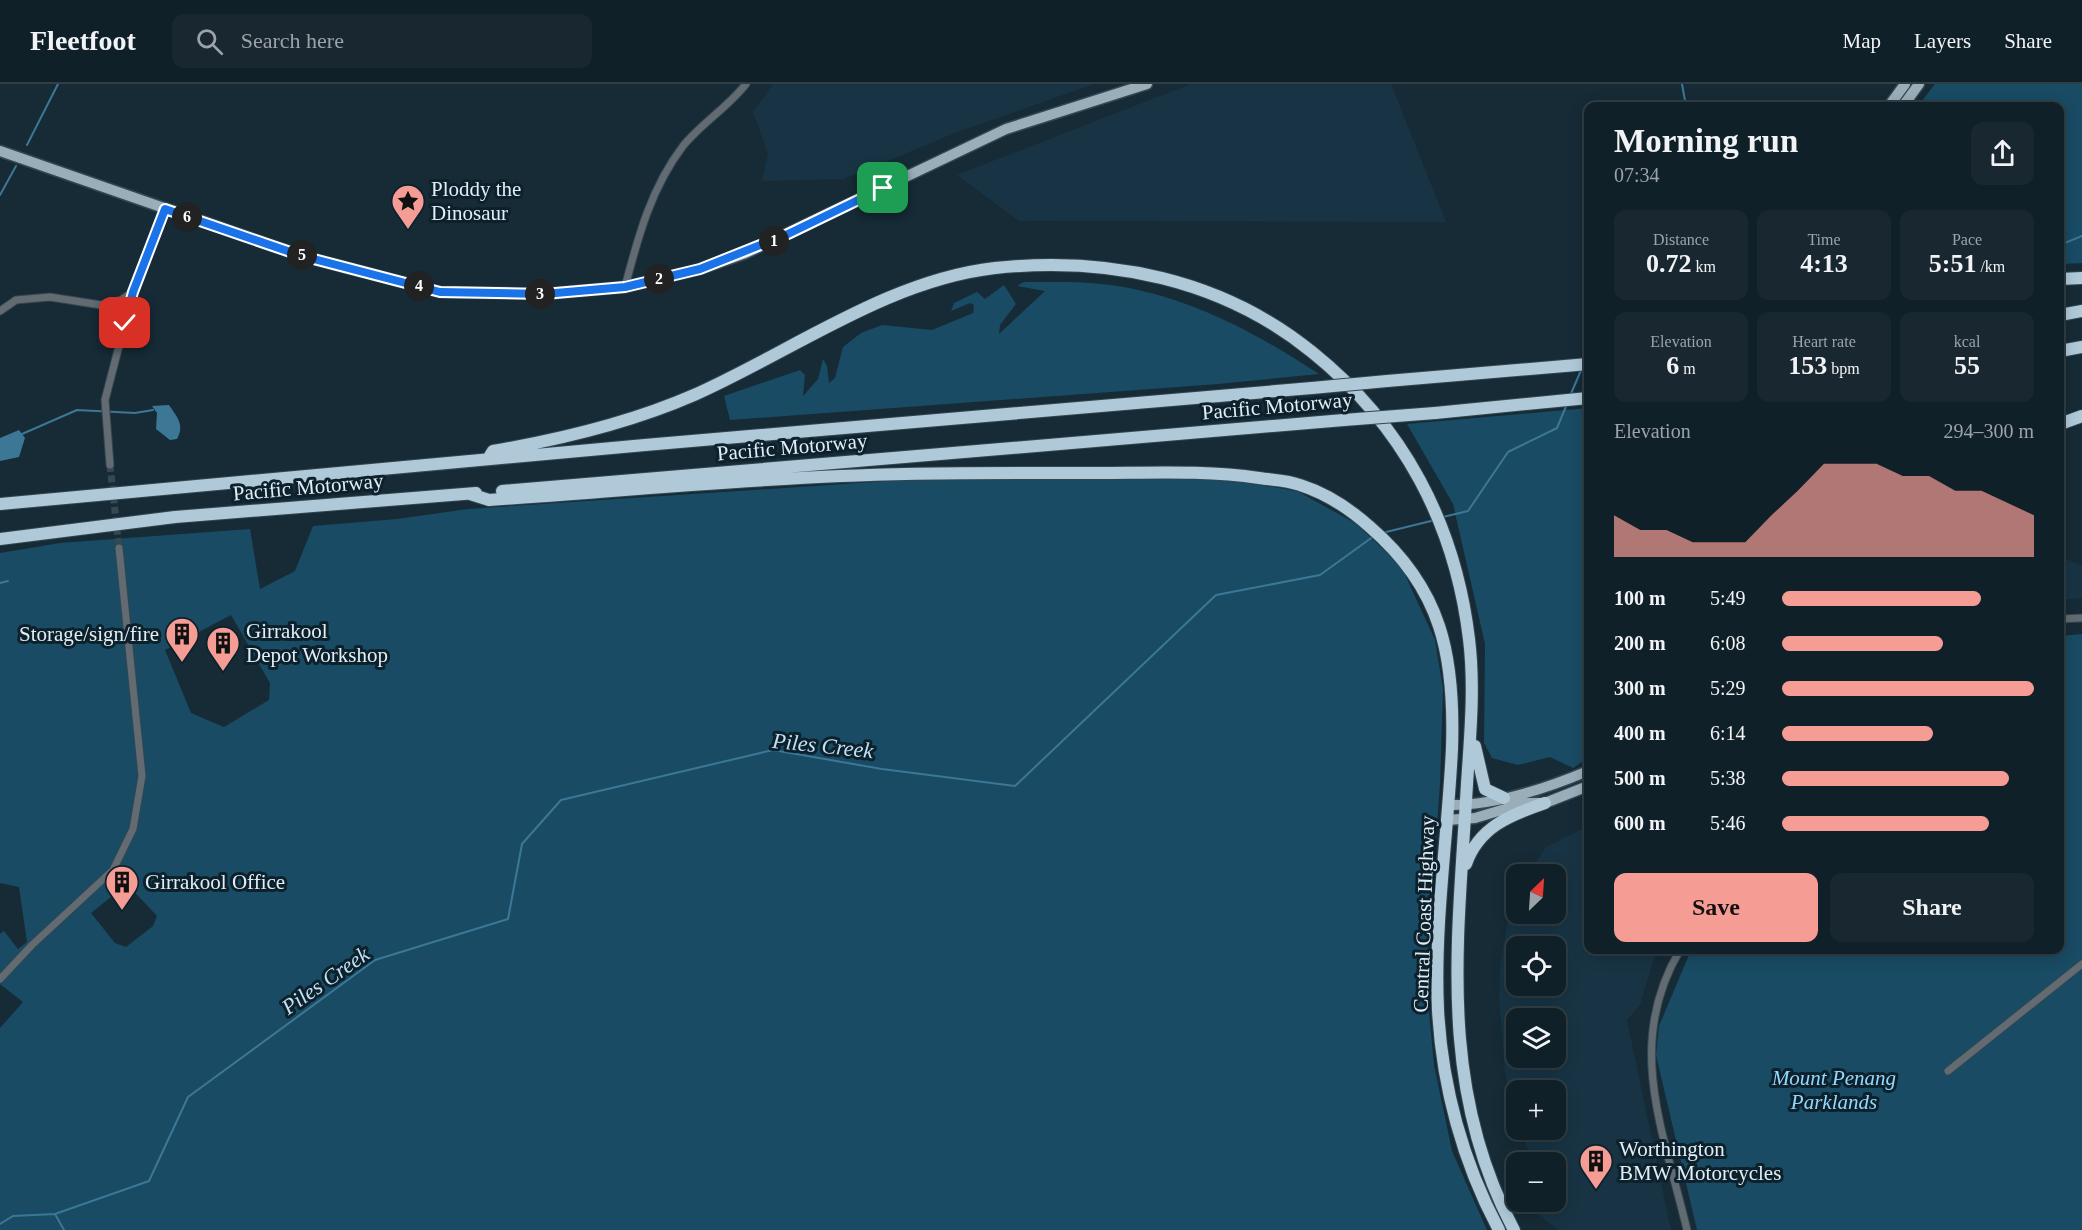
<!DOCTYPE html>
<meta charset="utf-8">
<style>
:root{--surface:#102028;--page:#192830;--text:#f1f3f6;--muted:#9ca3a8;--line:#303e45;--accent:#f59c95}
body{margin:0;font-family:"Times New Roman",serif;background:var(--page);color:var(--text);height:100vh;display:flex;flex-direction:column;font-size:22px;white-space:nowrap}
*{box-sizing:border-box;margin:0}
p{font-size:20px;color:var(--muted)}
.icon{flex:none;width:33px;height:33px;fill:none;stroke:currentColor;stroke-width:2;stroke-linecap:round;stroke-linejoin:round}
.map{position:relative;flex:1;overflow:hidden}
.panel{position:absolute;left:1584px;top:18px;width:480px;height:852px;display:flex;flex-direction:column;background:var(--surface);border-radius:12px;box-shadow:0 3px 15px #0003,0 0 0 2px var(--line)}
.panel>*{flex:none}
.needle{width:39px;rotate:25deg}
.fabs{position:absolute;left:1506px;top:780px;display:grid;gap:12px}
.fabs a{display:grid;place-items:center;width:60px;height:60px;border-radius:12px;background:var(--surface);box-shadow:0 3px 15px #0003,0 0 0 2px var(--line);font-size:30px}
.pin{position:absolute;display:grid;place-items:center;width:51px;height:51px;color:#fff;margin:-26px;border-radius:12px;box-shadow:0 3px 9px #0006}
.km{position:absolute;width:30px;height:30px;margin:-15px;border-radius:50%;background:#222;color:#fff;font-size:16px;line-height:30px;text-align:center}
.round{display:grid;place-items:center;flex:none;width:63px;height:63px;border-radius:12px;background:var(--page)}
.summary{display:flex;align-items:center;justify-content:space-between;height:102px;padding:0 30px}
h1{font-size:33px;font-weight:800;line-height:45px}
.figures{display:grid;grid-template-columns:repeat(3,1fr);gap:9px;height:102px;padding:6px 30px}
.figures div{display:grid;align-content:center;border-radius:12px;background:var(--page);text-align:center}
.figures b{font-size:26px;font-weight:800}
.figures small{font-size:16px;font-weight:400}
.figures p{font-size:16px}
.chart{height:168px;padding:12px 30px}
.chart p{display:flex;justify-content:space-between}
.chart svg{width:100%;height:108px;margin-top:6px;fill:var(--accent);opacity:.7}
.primary-button{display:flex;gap:12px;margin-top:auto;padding:12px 30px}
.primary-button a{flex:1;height:69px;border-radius:12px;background:var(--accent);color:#111;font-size:24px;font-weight:800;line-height:69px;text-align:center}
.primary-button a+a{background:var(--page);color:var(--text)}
ul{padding:0 30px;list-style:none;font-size:20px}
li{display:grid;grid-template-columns:96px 72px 1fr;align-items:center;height:45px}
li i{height:15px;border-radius:8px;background:var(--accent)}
header{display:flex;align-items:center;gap:36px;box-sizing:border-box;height:84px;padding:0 30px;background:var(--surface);border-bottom:2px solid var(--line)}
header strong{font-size:28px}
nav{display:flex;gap:33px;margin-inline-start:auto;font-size:21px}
.search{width:420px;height:54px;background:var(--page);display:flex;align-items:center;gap:15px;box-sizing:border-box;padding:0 21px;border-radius:12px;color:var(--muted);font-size:22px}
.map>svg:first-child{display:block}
.built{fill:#183444;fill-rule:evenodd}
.green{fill:#194b64;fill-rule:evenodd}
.water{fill:#3c7796}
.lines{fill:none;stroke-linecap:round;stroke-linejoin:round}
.stream{stroke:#3c7796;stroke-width:2}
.street-tunnel{stroke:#354853;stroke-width:7;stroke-dasharray:7 3.5;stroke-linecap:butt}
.street-casing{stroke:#334651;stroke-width:9}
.primary-casing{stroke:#334651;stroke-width:13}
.highway-casing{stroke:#334651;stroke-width:14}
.street{stroke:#616b71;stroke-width:7}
.primary{stroke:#9aaeba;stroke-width:10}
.highway{stroke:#b0c9d8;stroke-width:12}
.highway-bridge-casing{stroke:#334651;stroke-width:14;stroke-linecap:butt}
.highway-bridge{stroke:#b0c9d8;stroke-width:12}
.route-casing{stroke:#fff;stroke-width:12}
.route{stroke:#1a73e8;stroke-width:8}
.labels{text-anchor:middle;stroke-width:6;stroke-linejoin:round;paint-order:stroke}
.poi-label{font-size:21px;fill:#e2eef6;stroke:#0d212c;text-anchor:start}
.street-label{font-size:21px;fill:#e2eef6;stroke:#0d212c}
.park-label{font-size:21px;font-style:italic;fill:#94d7fd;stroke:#0d212c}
.water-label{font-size:22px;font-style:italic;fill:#c1e1f5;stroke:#0d212c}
</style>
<header>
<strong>Fleetfoot</strong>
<div class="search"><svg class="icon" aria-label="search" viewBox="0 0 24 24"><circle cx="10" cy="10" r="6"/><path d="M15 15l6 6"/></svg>Search here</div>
<nav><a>Map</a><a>Layers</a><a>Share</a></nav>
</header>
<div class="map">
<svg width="2082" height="1146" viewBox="0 0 2082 1146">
<rect width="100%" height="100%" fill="#162b36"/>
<path class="built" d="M 773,0 L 1094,0 L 955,49 L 844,95 L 762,97 L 768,70 L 753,28 Z
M 1191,0 L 1391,0 L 1446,138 L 1019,137 L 957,91 Z
M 2060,472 L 2082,482 L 2082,514 L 2060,516 Z
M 1588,742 L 1588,866 L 1661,866 L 1654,874 L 1640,921 L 1627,936 L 1671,1146 L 1559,1146 L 1537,1130 L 1532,1118 L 1556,1118 L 1556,1078 L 1533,1078 L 1520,1046 L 1556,1046 L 1556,1006 L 1516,1006 L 1516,1037 L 1505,988 L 1499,914 L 1500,881 L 1512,815 L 1516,808 L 1516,830 L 1556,830 L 1556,790 L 1528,790 L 1546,763 ZM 1556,862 L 1556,902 L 1516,902 L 1516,862 ZM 1556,934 L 1556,974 L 1516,974 L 1516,934 Z"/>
<path class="green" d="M 1935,0 L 2082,0 L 2082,179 L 2060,180 L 2060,22 L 1918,22 Z
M 1024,198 C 1053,198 1082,197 1111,201 C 1188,212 1255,248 1319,290 L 1218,300 L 730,336 L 724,312 L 800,286 L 805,291 L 803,312 L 818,295 L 823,275 L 827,282 L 829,299 L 835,294 L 843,263 L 861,249 L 882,241 L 932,246 L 973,229 L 974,221 L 970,219 L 951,227 L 954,219 L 977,208 L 985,215 L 1004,201 L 1016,220 L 1000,241 L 999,250 L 1045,207 L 1017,202 Z
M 1588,324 L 1588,674 L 1573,684 L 1550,673 L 1518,681 L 1492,674 L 1484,659 L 1485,560 L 1453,420 L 1407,340 Z
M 918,395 L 1224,395 L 1297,407 L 1355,439 L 1401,482 L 1435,556 L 1443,605 L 1440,700 L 1426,896 L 1434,981 L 1452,1067 L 1487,1146 L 0,1146 L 0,944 L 23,918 L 0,900 L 0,850 L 4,847 L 18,865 L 27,858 L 19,803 L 0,799 L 0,469 L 60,459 L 250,445 L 260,505 L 295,487 L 313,442 L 397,435 L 468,425 ZM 231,531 L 270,599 L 269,616 L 224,643 L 191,629 L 165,566 ZM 127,800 L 157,832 L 153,842 L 126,863 L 115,859 L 91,829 Z
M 2082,550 L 2082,1146 L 1697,1146 L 1656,971 L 1659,942 L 1691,866 L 2060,866 L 2060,552 Z"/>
<path class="water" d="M 169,321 C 177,333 185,341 177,355 L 170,356 L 156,345 L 157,329 L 152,322 Z
M 19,346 L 25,354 L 19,373 L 0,377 L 0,354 Z"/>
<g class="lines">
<path class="stream" d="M 1682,0 L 1686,22
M 27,61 L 58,0
M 0,111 L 16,82
M 2060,161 L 2082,152
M 1585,276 L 1588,267
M 1570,312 L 1582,284
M 22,350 L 77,326 L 135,329 L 153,326
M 1443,433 L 1468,427 L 1508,368 L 1557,344 L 1567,320
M 1382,449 L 1435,436
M 0,499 L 8,497
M 55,1130 L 64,1146
M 0,1140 L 13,1132 L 55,1130 L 149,1097 L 188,1013 L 375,876 L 508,835 L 522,760 L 561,716 L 773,666 L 882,685 L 1015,702 L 1216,511 L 1320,491 L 1374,452"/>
<path class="street-tunnel" d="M 110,381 L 119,464"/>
<defs>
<path id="street" d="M 625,203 C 638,153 651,104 683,62 C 702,39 728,23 746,0
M 0,227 L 16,216 L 50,213 L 101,221 L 121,216 L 133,208
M 110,381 L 105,316 L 133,208 L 165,125
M 2060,535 L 2082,534
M 1680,866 C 1624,960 1664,1048 1687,1146
M 0,895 L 32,861 L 113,786 L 133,745 L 142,692 L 119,464
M 1948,987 L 2082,880"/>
<path id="primary" d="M 1889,22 L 1905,0
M 1903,22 L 1919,0
M 0,67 L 302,172 L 440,208 L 544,210 L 625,203 L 700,185 L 746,169 L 1006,45 L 1147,0
M 1448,721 C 1495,722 1545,705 1588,687
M 1447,736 L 1475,734 L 1525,719 L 1545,719 L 1588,702"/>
<path id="highway" d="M 2060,195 L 2082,194
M 2060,231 L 2082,227
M 2060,267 L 2082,263
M 1387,297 L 1588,280
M 1435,329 L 1588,314
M 2060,340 L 2082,332
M 488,375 L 493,367 C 563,355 630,339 694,311 C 791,268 888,196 995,184 C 1108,172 1222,195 1312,268 C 1403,341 1455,439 1469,555 C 1475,603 1470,653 1467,700 C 1458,856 1437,1002 1514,1146
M 502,407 L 1344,336
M 470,410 L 489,416 C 606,408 723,397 841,392 C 926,388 1011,389 1095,389 C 1150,389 1205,386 1259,394 C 1272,396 1287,396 1300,401 C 1325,409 1350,425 1370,443 C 1442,505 1455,572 1452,664 C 1448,751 1434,839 1438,926 C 1442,1002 1463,1079 1499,1146
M 0,420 L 645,361 L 1312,304
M 0,455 L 175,433 L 476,409
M 1475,662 L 1485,705 L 1504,714
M 1466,780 C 1479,743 1510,731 1545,719"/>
</defs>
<use href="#street" class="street-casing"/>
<use href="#primary" class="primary-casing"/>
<use href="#highway" class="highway-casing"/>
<use href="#street" class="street"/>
<use href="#primary" class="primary"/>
<use href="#highway" class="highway"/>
<defs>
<path id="highway-bridge" d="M 1312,304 L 1387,297
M 1344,336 L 1435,329"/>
</defs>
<use href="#highway-bridge" class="highway-bridge-casing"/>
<use href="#highway-bridge" class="highway-bridge"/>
</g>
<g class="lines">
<defs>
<path id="route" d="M 125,239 L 133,208 L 165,125 L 302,172 L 440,208 L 544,210 L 625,203 L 700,185 L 788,150 L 883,104"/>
</defs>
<use href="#route" class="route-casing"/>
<use href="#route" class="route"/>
</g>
<defs>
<symbol id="sight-pin" viewBox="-11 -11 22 30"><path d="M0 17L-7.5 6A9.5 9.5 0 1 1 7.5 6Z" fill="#f59c95" stroke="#0d212c"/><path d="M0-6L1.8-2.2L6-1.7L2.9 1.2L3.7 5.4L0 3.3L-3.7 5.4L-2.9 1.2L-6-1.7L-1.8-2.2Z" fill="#111"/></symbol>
<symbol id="building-pin" viewBox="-11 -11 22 30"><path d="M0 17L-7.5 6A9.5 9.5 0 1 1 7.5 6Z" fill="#f59c95" stroke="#0d212c"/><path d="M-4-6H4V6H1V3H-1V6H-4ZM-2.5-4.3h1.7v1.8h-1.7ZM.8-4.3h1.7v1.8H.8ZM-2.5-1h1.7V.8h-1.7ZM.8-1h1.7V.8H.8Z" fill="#111"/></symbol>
</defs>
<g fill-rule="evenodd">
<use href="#sight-pin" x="389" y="98" width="38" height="52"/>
<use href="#building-pin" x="163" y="531" width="38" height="52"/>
<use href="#building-pin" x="204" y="540" width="38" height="52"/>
<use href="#building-pin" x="103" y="779" width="38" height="52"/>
<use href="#building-pin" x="1577" y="1058" width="38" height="52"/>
</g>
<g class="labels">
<g class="poi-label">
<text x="431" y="112">Ploddy the<tspan x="431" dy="24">Dinosaur</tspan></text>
<text x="246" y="554">Girrakool<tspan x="246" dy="24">Depot Workshop</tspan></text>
<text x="159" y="557" text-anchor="end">Storage/sign/fire</text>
<text x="145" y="805">Girrakool Office</text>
<text x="1619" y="1072">Worthington<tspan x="1619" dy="24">BMW Motorcycles</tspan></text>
</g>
<g class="street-label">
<text transform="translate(1277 322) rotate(-5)" y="7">Pacific Motorway</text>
<text transform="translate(792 363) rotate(-5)" y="7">Pacific Motorway</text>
<text transform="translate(308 403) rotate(-5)" y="7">Pacific Motorway</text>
<text transform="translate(1424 830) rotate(-88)" y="7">Central Coast Highway</text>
</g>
<g class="park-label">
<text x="1834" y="1001">Mount Penang<tspan x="1834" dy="24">Parklands</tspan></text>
</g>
<g class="water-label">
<text transform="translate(823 661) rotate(6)" y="8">Piles Creek</text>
<text transform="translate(325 896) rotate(-35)" y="8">Piles Creek</text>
</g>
</g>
</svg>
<div class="fabs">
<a><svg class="needle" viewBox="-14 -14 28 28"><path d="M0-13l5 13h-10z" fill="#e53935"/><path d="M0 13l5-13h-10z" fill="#9ca3a8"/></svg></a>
<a><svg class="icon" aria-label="locate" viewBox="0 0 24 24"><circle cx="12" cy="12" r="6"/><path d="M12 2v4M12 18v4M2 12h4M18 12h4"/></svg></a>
<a><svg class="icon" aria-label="layers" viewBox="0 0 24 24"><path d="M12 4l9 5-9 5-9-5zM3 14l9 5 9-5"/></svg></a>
<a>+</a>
<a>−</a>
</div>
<div class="pin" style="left:883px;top:104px;background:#1e9e55"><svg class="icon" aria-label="arrive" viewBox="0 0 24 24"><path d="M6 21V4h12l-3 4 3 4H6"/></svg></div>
<div class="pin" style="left:125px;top:239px;background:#d93025"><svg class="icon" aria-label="check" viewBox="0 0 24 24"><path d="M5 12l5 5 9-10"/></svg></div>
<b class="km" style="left:774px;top:157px">1</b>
<b class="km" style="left:659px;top:195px">2</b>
<b class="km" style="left:540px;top:210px">3</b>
<b class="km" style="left:419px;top:202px">4</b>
<b class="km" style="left:302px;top:171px">5</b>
<b class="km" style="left:187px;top:133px">6</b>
<section class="panel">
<div class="summary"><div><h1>Morning run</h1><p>07:34</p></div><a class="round"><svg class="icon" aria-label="share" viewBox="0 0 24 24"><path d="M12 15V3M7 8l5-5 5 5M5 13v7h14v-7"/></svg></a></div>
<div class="figures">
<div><p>Distance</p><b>0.72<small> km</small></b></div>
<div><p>Time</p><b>4:13</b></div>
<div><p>Pace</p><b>5:51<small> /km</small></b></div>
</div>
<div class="figures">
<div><p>Elevation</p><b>6<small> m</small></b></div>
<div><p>Heart rate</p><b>153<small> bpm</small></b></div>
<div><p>kcal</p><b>55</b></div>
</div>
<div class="chart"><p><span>Elevation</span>294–300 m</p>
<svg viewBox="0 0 160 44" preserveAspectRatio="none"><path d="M0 44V27L10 33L20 33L30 38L40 38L50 38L60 27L70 17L80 6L90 6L100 6L110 11L120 11L130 17L140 17L150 22L160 27V44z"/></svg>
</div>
<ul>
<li><b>100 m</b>5:49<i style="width:79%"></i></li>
<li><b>200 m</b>6:08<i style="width:64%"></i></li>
<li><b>300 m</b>5:29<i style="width:100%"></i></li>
<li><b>400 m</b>6:14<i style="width:60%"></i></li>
<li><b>500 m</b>5:38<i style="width:90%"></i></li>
<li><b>600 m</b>5:46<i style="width:82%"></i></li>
</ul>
<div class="primary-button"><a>Save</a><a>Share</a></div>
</section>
</div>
